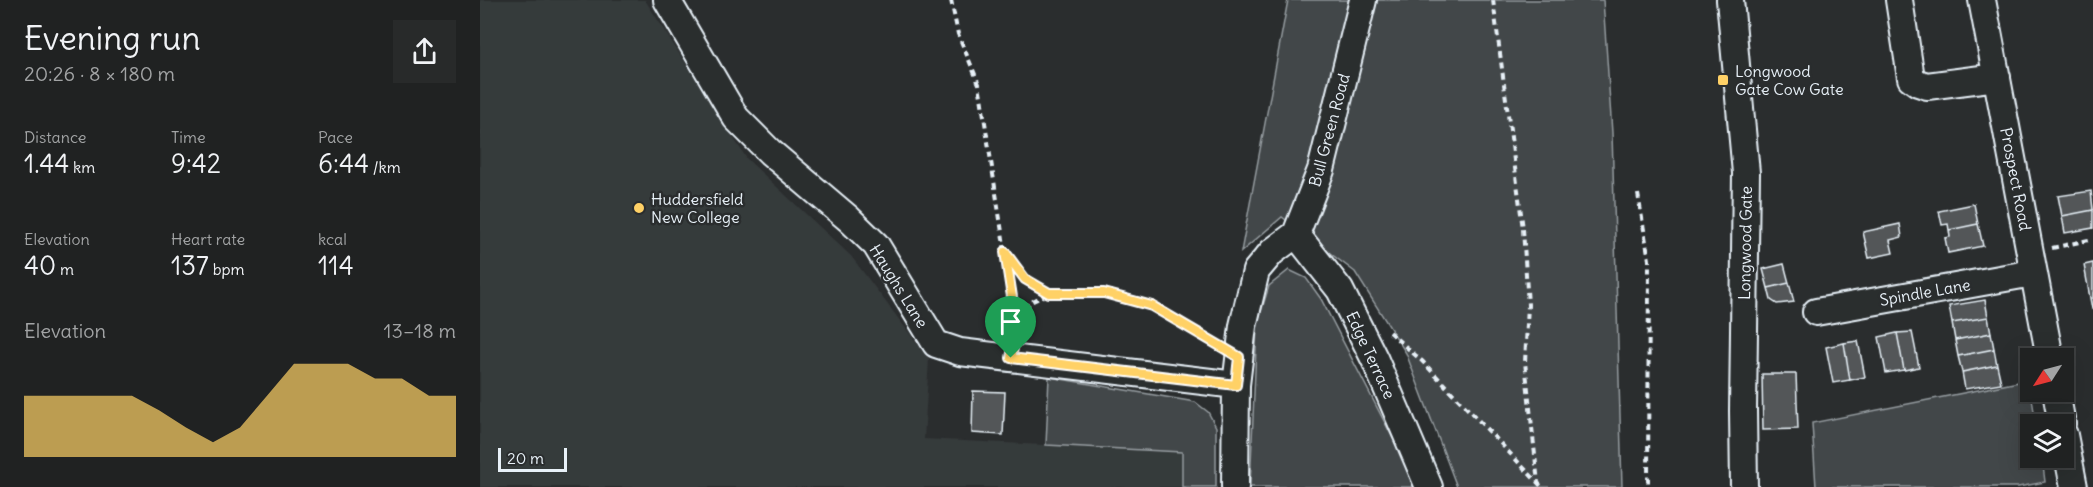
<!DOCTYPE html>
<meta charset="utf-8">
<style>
:root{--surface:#202222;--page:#282a2a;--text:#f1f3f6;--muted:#a2a4a5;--line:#3d3f40;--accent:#ffd166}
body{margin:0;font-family:Delius,sans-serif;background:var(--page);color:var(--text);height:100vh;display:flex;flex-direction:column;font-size:22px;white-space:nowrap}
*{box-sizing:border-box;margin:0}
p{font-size:20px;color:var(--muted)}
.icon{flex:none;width:33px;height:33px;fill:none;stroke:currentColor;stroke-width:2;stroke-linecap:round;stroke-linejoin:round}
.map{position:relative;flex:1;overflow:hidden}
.side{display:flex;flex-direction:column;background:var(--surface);width:480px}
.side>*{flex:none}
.needle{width:39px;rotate:234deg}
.buttons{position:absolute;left:1540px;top:348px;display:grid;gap:12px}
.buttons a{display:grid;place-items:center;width:54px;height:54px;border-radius:0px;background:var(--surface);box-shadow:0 6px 24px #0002,0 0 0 2px var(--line);font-size:30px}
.scale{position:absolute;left:18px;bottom:15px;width:69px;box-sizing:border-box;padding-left:6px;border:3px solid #e8f1f8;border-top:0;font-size:16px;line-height:21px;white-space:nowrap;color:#e8f1f8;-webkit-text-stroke:4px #2a2d2e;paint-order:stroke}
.pin{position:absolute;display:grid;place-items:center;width:51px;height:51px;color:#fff;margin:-62px -26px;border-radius:50% 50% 50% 0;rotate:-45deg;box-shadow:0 0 6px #0007}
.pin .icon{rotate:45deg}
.round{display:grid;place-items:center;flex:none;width:63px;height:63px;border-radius:0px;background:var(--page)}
.headline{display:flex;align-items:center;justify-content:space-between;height:102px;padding:0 24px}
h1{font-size:33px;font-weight:600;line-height:45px}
.stats{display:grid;grid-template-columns:repeat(3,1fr);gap:9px;height:102px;padding:6px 24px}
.stats div{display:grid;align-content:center}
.stats b{font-size:26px;font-weight:600}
.stats small{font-size:16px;font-weight:400}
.stats p{font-size:16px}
.chart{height:168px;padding:12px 24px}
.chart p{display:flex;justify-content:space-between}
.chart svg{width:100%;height:108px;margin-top:6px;fill:var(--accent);opacity:.7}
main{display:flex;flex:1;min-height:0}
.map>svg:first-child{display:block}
.built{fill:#363a3b}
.green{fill:#424648;stroke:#959ca0;stroke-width:1.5}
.building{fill:#535759;stroke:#e8f1f8;stroke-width:1.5}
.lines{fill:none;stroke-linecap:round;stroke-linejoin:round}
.minor-casing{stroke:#e8f1f8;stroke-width:30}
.path{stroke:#e8f1f8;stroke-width:4;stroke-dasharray:6 4.5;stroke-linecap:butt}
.minor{stroke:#2a2d2e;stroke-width:26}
.route-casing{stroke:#fff;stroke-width:12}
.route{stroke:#ffd166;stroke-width:8}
.poi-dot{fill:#ffd166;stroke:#2a2d2e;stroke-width:2}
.labels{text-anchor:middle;stroke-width:5;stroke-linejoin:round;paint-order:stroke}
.poi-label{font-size:16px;fill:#e8f1f8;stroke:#2a2d2e;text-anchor:start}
.street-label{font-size:16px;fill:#e8f1f8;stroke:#2a2d2e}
</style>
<main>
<section class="side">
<div class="headline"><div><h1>Evening run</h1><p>20:26 · 8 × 180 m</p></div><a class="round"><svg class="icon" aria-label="share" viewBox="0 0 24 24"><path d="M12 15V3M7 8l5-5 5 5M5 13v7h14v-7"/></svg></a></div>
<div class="stats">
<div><p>Distance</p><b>1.44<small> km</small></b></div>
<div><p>Time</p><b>9:42</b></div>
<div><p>Pace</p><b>6:44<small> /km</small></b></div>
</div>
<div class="stats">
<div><p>Elevation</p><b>40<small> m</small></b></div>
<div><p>Heart rate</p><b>137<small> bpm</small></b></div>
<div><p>kcal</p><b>114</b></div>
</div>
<div class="chart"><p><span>Elevation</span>13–18 m</p>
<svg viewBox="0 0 160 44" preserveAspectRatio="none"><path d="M0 44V19L10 19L20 19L30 19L40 19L50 25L60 32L70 38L80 32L90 19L100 6L110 6L120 6L130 12L140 12L150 19L160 19V44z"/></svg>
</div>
</section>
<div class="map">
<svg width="1613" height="487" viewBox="0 0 1613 487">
<rect width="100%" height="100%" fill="#2a2d2e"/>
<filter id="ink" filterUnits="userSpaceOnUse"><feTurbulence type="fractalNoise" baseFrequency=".0167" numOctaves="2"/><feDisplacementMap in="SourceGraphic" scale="12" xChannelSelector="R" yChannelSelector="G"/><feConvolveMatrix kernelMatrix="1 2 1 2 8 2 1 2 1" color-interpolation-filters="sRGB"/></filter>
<g filter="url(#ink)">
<path class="built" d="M 0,0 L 165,0 L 267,159 L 371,256 L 449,359 L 444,439 L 702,452 L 702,487 L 0,487 Z"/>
<path class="green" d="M 808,0 L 1123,0 L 1132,133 L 1142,487 L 977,487 L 926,353 L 875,272 L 802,217 L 761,252 Z
M 809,270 L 826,278 L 841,299 L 938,487 L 770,487 L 777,325 L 789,286 Z
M 569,377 L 715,402 L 728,412 L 736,427 L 736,487 L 702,487 L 702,452 L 566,445 Z
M 1549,380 L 1556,424 L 1551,424 L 1551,458 L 1562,458 L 1565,482 L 1538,487 L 1336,487 L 1332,423 Z"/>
<path class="building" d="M 1611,191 L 1613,210 L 1582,216 L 1578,196 Z
M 1494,204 L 1498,224 L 1469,230 L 1468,224 L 1462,225 L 1459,211 Z
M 1613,210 L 1613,228 L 1585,233 L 1582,216 Z
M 1420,224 L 1422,237 L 1410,240 L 1413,253 L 1389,258 L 1383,232 Z
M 1498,224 L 1503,246 L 1468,253 L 1465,238 L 1470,237 L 1469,230 Z
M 1613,263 L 1613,308 L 1612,309 L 1604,265 Z
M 1304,264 L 1309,283 L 1288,288 L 1283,269 Z
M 1309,283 L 1314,302 L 1297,304 L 1291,300 L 1288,288 Z
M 1505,300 L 1508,317 L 1472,323 L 1469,306 Z
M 1508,317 L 1511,333 L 1475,340 L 1472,323 Z
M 1432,332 L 1439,367 L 1424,370 L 1417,333 Z
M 1417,333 L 1424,370 L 1406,373 L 1399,337 Z
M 1511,333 L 1514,349 L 1478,356 L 1475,340 Z
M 1378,341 L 1385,377 L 1370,380 L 1364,343 Z
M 1364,343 L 1370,380 L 1353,383 L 1346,347 Z
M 1514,349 L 1517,365 L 1482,372 L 1478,356 Z
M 1517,365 L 1521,383 L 1485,389 L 1482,372 Z
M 1282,374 L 1316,374 L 1318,429 L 1283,430 Z
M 493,391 L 525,392 L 523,435 L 492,433 Z"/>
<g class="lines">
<defs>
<path id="minor" d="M 187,0 L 256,118 L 290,152 L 369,219 L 396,245 L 456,344 L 480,352 L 756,385
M 1250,0 L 1266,173 L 1263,411 L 1264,487
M 1419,0 L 1431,78 L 1438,83 L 1447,86 L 1517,77
M 1502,0 L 1570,358
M 816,234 L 860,290 L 895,360 L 949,487
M 1336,312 L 1553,273
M 1576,392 L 1582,424
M 1584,435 L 1594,487
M 755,487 L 756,385 L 763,326 L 776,271 L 792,252 L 816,234 L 841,170 L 883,0"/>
</defs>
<use href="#minor" class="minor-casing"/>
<path class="path" d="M 471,0 L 478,34 L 499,84 L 537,329 L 535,336
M 1013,0 L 1043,229 L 1048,305 L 1045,362 L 1058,483
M 1158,194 L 1169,260 L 1168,487
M 1572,248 L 1613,239
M 525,252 L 545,279 L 569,293 L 624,293 L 672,306 L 738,344
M 537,328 L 549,303 L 569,293
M 909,332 L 942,361 L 1062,487"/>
<use href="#minor" class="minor"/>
</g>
</g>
<g class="lines" filter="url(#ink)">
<defs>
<path id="route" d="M 525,252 L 545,279 L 569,293 L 624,293 L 672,306 L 759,357 L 756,385 L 531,358 L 537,329 Z"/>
</defs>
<use href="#route" class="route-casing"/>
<use href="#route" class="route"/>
</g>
<g class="poi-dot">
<rect x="1237" y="74" width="12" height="12" rx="3"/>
<circle cx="159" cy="208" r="6"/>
</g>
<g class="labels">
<g class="poi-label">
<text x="1255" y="77">Longwood<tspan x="1255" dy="18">Gate Cow Gate</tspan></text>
<text x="171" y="205">Huddersfield<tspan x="171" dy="18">New College</tspan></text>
</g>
<g class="street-label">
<text transform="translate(849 130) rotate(-75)" y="6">Bull Green Road</text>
<text transform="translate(1536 179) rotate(79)" y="6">Prospect Road</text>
<text transform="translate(1265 243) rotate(-89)" y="6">Longwood Gate</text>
<text transform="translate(419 286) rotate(58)" y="6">Haughs Lane</text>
<text transform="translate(1445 292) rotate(-10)" y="6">Spindle Lane</text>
<text transform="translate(891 355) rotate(65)" y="6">Edge Terrace</text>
</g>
</g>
</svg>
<div class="buttons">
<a><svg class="needle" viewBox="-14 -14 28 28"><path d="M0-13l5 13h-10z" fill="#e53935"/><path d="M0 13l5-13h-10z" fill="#a2a4a5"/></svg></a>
<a><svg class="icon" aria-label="layers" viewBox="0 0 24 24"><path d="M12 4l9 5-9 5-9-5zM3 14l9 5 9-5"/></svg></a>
</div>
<div class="scale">20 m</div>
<div class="pin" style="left:531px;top:358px;background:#1e9e55"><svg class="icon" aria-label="arrive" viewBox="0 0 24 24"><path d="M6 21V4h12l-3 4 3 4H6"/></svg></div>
</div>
</main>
